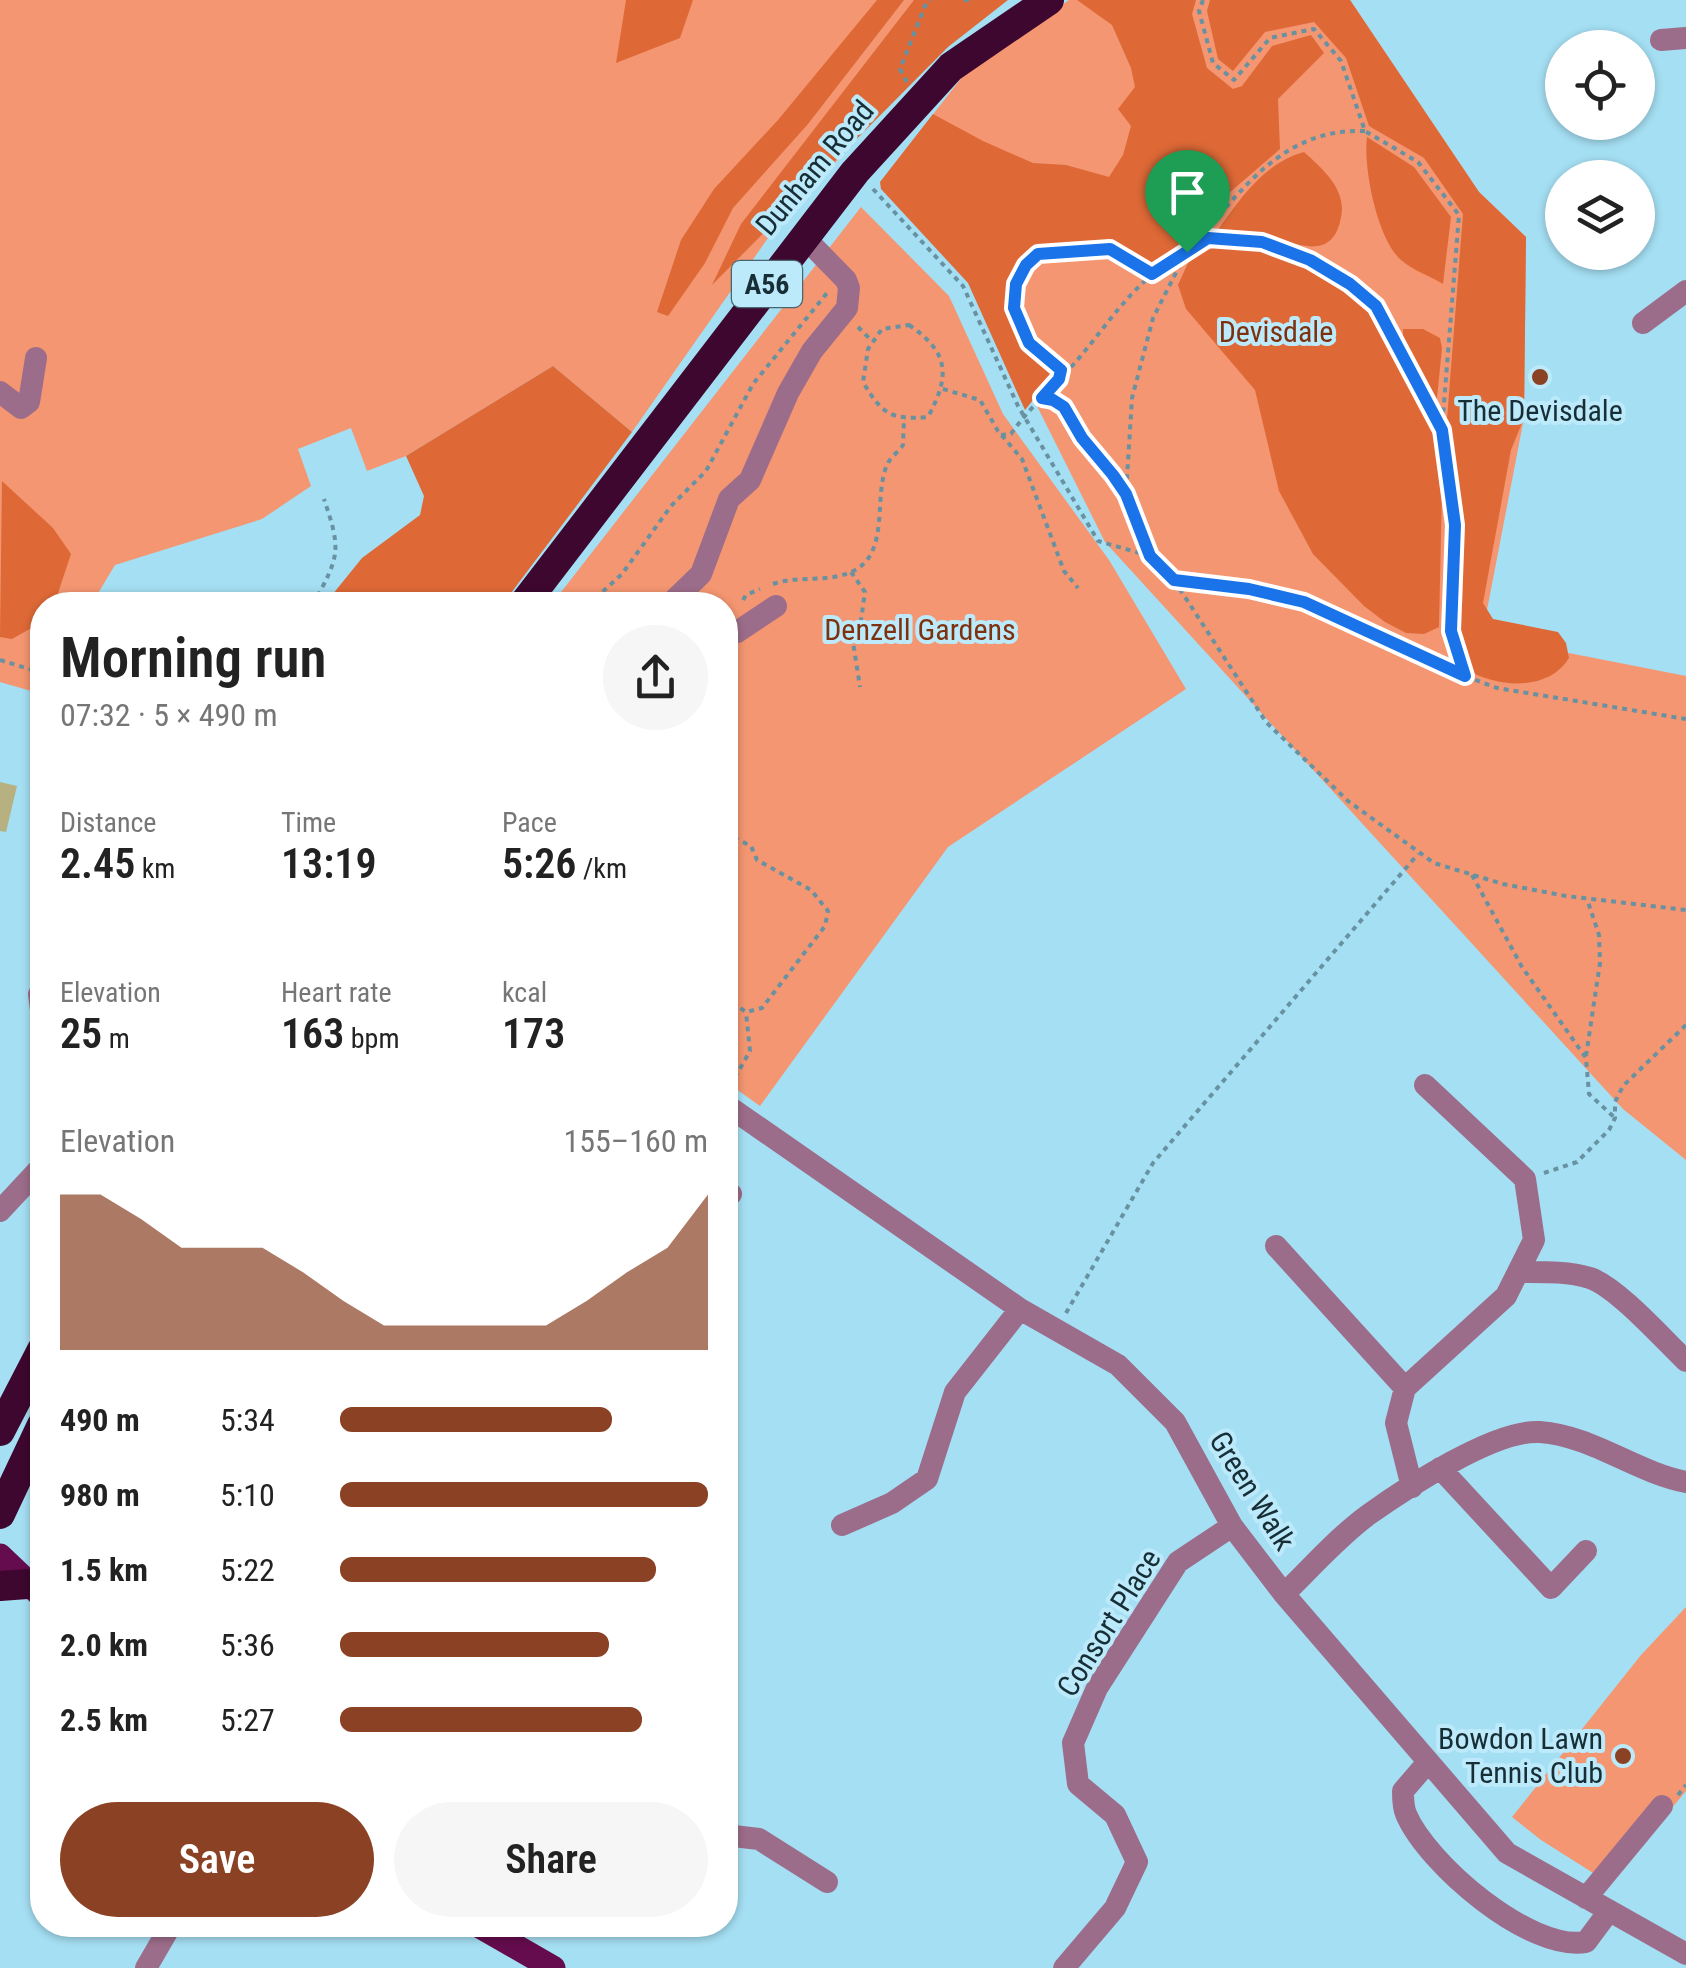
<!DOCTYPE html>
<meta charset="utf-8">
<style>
:root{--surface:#fff;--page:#f6f6f6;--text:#222;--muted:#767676;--accent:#8a4124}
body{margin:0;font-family:"Roboto Condensed",sans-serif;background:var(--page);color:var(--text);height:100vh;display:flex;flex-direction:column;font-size:38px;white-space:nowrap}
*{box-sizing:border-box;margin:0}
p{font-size:32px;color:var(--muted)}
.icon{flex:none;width:55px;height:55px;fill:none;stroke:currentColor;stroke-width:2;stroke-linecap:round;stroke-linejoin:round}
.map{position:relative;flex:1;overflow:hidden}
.details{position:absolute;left:30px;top:592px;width:708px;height:1345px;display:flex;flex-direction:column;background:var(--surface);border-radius:40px;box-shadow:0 2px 8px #0004}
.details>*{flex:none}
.tools{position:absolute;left:1545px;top:30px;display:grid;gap:20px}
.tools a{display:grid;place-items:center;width:110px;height:110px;border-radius:50%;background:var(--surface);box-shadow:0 2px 8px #0004;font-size:50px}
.pin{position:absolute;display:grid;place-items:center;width:85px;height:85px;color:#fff;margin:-102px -42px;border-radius:50% 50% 50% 0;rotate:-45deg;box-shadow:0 0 10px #0007}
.pin .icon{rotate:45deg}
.round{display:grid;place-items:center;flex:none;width:105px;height:105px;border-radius:52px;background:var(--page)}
.overview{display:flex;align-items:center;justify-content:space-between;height:170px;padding:0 30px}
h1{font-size:55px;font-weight:600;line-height:75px}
.figures{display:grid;grid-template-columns:repeat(3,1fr);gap:15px;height:170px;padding:10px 30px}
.figures div{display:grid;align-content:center}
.figures b{font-size:42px;font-weight:600}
.figures small{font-size:28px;font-weight:400}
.figures p{font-size:28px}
.chart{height:280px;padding:20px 30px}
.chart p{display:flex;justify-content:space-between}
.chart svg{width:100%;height:180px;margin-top:10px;fill:var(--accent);opacity:.7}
.action{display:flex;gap:20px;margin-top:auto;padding:20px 30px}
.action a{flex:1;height:115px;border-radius:60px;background:var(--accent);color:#fff;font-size:40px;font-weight:600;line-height:115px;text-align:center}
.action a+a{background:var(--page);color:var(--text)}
ul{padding:0 30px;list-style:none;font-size:32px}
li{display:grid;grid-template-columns:160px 120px 1fr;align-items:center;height:75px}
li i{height:25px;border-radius:12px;background:var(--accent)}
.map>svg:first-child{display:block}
.green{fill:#f49671}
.forest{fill:#de6937}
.building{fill:#b7b182}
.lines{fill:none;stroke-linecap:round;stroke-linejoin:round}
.path{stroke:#6892a1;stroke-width:4;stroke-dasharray:5 5;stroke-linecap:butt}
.minor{stroke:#9c6d8a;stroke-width:22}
.major{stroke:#640c4d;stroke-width:25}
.highway{stroke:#3e072f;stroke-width:30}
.route-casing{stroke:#fff;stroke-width:20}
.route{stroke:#1a73e8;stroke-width:12}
.poi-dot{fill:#8a4124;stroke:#bceafa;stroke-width:4}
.labels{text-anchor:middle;stroke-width:8;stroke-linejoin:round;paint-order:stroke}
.shield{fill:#bceafa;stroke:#486671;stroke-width:2.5}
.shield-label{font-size:28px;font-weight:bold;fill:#172e36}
.street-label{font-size:30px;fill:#172e36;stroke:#bceafa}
.park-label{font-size:30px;fill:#7d310f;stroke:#bceafa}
.poi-label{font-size:30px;fill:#172e36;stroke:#bceafa}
</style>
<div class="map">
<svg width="1686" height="1968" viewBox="0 0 1686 1968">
<rect width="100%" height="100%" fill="#a5dff3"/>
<path class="green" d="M 0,0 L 997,0 L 943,42 L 768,238 L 632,432 L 553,366 L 406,456 L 367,471 L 351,428 L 298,449 L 311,486 L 262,519 L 115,565 L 91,605 L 42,605 L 42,685 L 38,693 L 0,682 Z
M 1069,0 L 1350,0 L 1479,192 L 1526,237 L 1524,418 L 1482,636 L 1686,676 L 1686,1160 L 1623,1109 L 1105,542 L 1033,398 L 977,277 L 882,180 L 966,72 Z
M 861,207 L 949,296 L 1003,414 L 1109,560 L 1186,689 L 948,847 L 760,1106 L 725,1081 L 725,605 L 551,605 Z
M 1686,1607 L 1686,1791 L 1609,1883 L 1541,1840 L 1512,1817 L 1641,1655 Z"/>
<path class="forest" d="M 626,0 L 693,0 L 680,38 L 616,63 Z
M 877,0 L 904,0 L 808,124 L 733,208 L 705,263 L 668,316 L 657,312 L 681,240 L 714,189 L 778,120 Z
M 914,0 L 1008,0 L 948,47 L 712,285 L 741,224 Z
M 1077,0 L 1196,0 L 1192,14 L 1207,68 L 1233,89 L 1242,86 L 1272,46 L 1311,35 L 1324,53 L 1278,99 L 1280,149 L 1229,193 L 1186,246 L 1164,255 L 1156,267 C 1116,246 1106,241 1060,247 C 1052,248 1037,249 1030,253 C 1024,257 1019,265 1016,271 C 996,308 1019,351 1054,367 L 1055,373 L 1025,410 L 968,283 L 881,189 L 880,182 L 933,114 L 983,141 L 1033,163 L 1066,165 L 1109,177 L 1123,155 L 1131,126 L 1118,109 L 1135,87 L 1131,68 L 1112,25 Z
M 1210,0 L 1350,0 L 1479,192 L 1526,237 L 1524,418 L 1511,450 L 1483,603 L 1493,619 L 1558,632 L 1566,643 L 1569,658 C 1549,691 1500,688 1469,671 L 1457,633 L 1460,529 L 1446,432 L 1463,214 L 1424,158 L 1369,126 L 1346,58 L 1314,22 L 1265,32 L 1233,71 L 1218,59 L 1207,11 Z
M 1367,137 L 1414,167 L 1451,217 L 1443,284 C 1430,276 1412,270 1401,260 C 1377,239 1363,167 1367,137 Z
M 1304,152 C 1323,169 1347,190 1341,217 C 1333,264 1294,242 1264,236 C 1249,233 1232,233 1217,231 C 1240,199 1264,163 1304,152 Z
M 1211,244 L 1264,248 L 1305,265 L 1370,311 L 1433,426 L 1442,490 L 1439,627 L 1424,634 L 1406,633 L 1385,622 L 1364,606 L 1313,554 L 1279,491 L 1255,390 L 1186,309 L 1178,285 L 1192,254 Z
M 1403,329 L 1423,329 L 1440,338 L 1442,348 L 1436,408 L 1403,341 Z
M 553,366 L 632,432 L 502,605 L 324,605 L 362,558 L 420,515 L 424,496 L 406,456 Z
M 2,481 L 53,528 L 71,554 L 54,605 L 42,605 L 42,622 L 12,639 L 0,637 Z"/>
<path class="building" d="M 0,782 L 17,786 L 6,832 L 0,831 Z"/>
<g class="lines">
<path class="path" d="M 964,0 L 969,0
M 1203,0 L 1199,11 L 1213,63 L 1234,80 L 1270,38 L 1314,29 L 1341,61 L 1365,131 L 1418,162 L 1459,215 L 1442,428
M 907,82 L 900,69 L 925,6 L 931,0
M 873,189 L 963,286 L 1018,406 L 1098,541 L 1150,556 L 1174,580 L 1266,722 L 1348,801 L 1434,863 L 1503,884 L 1566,896 L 1686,910
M 1193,245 C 1243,190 1282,128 1365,131
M 909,325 C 950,353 950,376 928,417 C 890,420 882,414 863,382 L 868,349 L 882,329 Z
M 858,327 L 872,341
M 1059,377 L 1061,370 L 1029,343 L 1014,309 L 1016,284 L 1025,265 L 1038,254 L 1111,249 L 1152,274
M 943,389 L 980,400 L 998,431 L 1022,459 L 1064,571 L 1078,588
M 1042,397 L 1053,399 L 1064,407 L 1082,438 L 1125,492
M 1001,435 L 1011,434 C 1029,408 1052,388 1073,365 C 1110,323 1135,277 1187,252
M 1149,555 L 1126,494 L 1132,398 L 1153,318 L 1187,251 L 1208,237 L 1262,242 L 1310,260 L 1350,284 L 1376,306 L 1442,430 L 1455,525 L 1451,631 L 1465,676
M 851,572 L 865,592 L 861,620 L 853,642 L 860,687
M 1174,580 L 1249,589 L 1304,603 L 1465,676 L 1497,688 L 1686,719
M 773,584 C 798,575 826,583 851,572 C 892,555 872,494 888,463 C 891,457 899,451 903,445 L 904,419
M 743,600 L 746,595 L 760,589
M 313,605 C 339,556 342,552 324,499
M 588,605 L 622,574 L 671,506 L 706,471 L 753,384 L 827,293
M 0,660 L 42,673
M 725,833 L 751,846 L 757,860 L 811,890 L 828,911 L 825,926 L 762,1008 L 746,1012 L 725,997
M 1472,875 L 1522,967 L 1586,1058 L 1589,1094 L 1615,1118
M 1586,1056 L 1600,963 L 1599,935 L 1587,899
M 730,1086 L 750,1051 L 746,1012
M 1544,1173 L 1577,1162 L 1609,1130 L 1615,1118 L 1615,1102 L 1623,1086 L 1686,1025
M 1066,1313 L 1153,1163 L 1418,854
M 1678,1795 L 1686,1785"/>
<path class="minor" d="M 1661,40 L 1686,38
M 1643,323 L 1686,291
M 0,392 L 21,408 L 29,402 L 36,358
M 669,605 L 701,574 L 729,499 L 750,480 L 788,393 L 812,351 L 847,308 L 849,288 L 846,280 L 803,236
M 725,635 L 737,632 L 776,606
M 39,994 L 42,1018
M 725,1104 L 1020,1309 L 1118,1365 L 1175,1422 L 1232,1526 L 1284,1594 L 1507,1853 L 1686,1954
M 725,1190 L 731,1194
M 0,1211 L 42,1166
M 1276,1246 L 1405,1388
M 1518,1272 C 1542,1272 1567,1271 1590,1278 C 1617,1287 1664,1340 1686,1361
M 1440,1468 L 1551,1588 L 1586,1551
M 1412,1487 L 1396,1423 L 1405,1388 L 1506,1296 L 1534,1240 L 1525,1179 L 1425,1085
M 842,1525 L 892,1503 L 927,1479 L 955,1392 L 1020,1309
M 1284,1594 C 1311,1568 1338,1537 1368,1515 C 1406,1488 1495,1429 1540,1432 C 1593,1436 1635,1472 1686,1482
M 1428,1762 L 1403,1791 C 1403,1799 1403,1807 1406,1814 C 1427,1864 1530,1952 1586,1942 L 1609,1911
M 725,1835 L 759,1839 L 827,1882
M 1586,1898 L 1662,1806
M 146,1968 L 171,1925
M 1064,1968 L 1115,1908 L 1137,1862 L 1115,1815 L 1078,1784 L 1073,1743 L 1097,1688 L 1178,1562 L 1232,1526"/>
<path class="major" d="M 0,1556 L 42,1596
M 478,1925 L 553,1968"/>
<path class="highway" d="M 523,605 L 855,172 L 951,67 L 1049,0
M 0,1431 L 42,1350
M 0,1514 L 42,1425
M 0,1586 L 27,1584"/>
</g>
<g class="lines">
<defs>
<path id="route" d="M 1208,238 L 1262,242 L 1310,260 L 1350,284 L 1376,306 L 1442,430 L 1455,525 L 1451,631 L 1465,676 L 1304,602 L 1249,589 L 1174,580 L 1150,556 L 1126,494 L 1113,475 L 1082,438 L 1064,407 L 1053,400 L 1042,398 L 1059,379 L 1061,370 L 1029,343 L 1014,308 L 1016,284 L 1026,265 L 1038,254 L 1110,249 L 1152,274 Z"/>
</defs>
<use href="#route" class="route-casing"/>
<use href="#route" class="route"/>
</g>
<g class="poi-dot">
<circle cx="1540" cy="377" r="10"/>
<circle cx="1623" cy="1756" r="10"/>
</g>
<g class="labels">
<rect class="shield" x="732" y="261" width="70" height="46" rx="8"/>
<g class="shield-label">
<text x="767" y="294">A56</text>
</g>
<g class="street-label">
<text transform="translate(815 168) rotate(-50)" y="10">Dunham Road</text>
<text transform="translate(1252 1491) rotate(58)" y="10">Green Walk</text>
<text transform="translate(1109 1623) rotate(-58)" y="10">Consort Place</text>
</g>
<g class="park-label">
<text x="1276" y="342">Devisdale</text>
<text x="920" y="640">Denzell Gardens</text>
</g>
<g class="poi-label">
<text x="1540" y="421">The Devisdale</text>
<text x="1603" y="1749" text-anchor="end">Bowdon Lawn<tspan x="1603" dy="34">Tennis Club</tspan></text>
</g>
</g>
</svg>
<div class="tools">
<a><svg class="icon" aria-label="locate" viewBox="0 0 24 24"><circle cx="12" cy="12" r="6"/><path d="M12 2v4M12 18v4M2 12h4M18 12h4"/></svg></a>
<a><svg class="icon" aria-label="layers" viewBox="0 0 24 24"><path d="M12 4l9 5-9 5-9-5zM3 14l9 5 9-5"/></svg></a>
</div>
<div class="pin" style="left:1187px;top:252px;background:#1e9e55"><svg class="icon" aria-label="arrive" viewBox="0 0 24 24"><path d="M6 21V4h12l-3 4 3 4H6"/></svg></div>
<section class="details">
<div class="overview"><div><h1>Morning run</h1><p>07:32 · 5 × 490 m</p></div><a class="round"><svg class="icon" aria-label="share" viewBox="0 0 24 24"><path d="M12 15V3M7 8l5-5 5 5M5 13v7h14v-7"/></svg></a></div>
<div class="figures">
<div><p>Distance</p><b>2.45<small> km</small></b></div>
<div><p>Time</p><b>13:19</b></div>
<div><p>Pace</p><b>5:26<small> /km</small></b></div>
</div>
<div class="figures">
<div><p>Elevation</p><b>25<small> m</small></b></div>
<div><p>Heart rate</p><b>163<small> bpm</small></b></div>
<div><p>kcal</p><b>173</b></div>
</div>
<div class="chart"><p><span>Elevation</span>155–160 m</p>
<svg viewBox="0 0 160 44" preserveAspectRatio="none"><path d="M0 44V6L10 6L20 12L30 19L40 19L50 19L60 25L70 32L80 38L90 38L100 38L110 38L120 38L130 32L140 25L150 19L160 6V44z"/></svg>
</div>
<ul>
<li><b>490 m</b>5:34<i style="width:74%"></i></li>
<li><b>980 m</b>5:10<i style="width:100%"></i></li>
<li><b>1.5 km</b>5:22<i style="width:86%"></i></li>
<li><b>2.0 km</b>5:36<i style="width:73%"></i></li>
<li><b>2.5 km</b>5:27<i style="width:82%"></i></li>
</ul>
<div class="action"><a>Save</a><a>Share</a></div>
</section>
</div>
